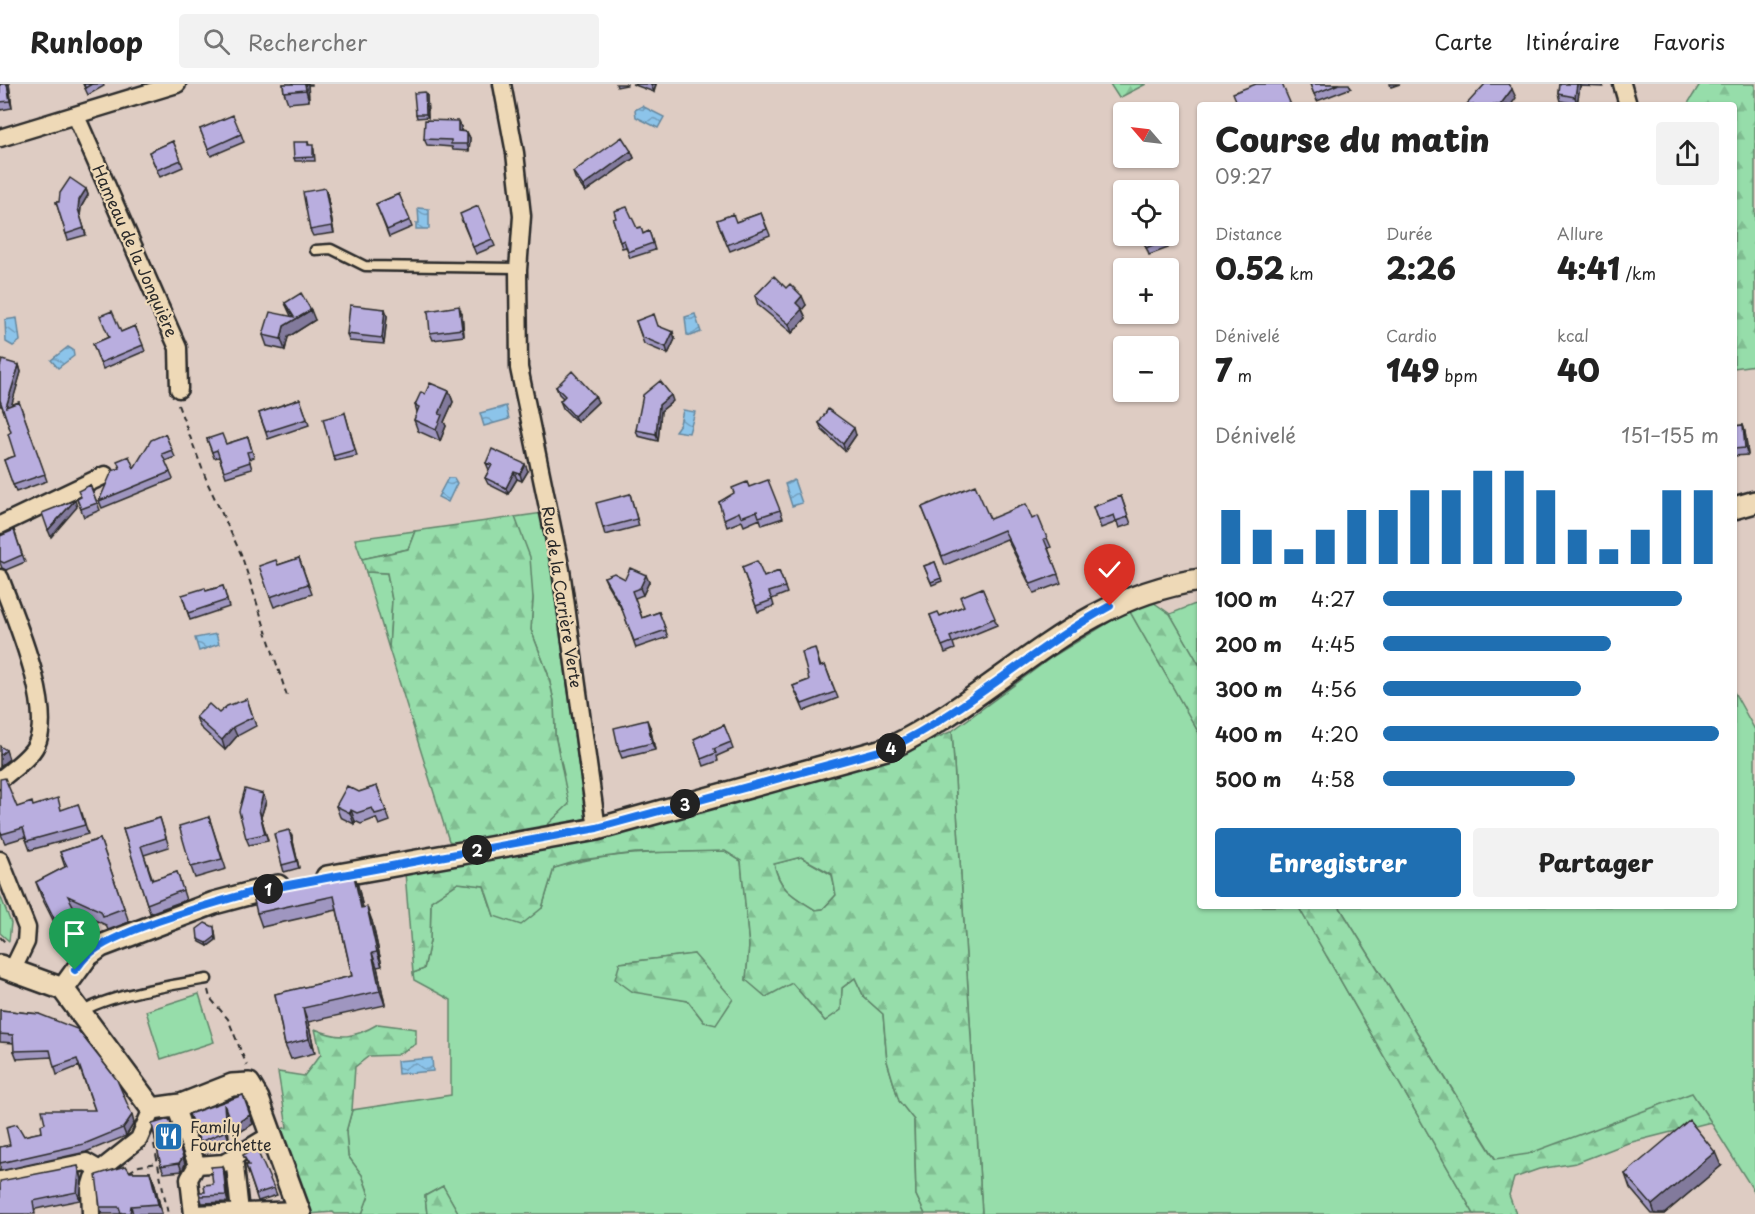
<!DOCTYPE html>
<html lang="fr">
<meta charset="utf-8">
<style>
:root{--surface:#fff;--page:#f2f2f2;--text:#222;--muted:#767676;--line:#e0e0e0;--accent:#1f6fb2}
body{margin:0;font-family:"Playpen Sans",sans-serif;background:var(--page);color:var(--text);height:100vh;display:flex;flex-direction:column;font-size:22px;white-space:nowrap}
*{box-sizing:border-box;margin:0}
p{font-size:20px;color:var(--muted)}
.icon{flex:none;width:33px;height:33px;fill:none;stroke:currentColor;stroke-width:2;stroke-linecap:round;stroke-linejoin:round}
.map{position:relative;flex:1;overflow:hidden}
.panel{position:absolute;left:1197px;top:18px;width:540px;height:807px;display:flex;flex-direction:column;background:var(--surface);border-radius:6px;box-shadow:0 2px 4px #0004}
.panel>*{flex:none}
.needle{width:39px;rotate:298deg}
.controls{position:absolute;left:1113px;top:18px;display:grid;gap:12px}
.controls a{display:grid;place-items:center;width:66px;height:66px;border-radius:6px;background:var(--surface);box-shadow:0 2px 4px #0004;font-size:30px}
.pin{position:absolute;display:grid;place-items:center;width:51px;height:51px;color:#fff;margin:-62px -26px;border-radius:50% 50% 50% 0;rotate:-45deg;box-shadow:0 0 6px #0007}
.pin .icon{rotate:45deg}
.km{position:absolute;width:30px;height:30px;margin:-15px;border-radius:50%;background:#222;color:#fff;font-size:16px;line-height:30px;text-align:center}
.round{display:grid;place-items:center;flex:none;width:63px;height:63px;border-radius:6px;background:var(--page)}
.summary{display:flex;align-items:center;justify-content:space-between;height:102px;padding:0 18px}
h1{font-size:33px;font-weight:800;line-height:45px}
.metrics{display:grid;grid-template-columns:repeat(3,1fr);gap:9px;height:102px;padding:6px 18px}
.metrics div{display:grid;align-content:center}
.metrics b{font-size:30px;font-weight:800}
.metrics small{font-size:16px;font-weight:400}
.metrics p{font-size:16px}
.chart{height:168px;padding:12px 18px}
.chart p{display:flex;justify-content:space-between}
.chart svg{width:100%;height:108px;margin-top:6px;stroke:var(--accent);stroke-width:6}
.button{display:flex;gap:12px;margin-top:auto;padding:12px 18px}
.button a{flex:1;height:69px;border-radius:6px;background:var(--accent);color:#fff;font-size:24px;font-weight:800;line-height:69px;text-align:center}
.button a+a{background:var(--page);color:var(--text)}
ul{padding:0 18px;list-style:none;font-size:20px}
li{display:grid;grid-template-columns:96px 72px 1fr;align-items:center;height:45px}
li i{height:15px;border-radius:8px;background:var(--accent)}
header{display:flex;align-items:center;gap:36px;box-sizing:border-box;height:84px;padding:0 30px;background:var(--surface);border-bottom:2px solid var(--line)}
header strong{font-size:28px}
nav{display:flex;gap:33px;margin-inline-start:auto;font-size:21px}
.search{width:420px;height:54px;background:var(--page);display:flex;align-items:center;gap:15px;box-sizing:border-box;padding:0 21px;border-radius:6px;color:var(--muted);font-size:22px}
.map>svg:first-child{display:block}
.green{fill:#96ddaa;stroke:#60846a;stroke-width:1.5;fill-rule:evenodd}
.forest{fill:url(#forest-firs);stroke:#60846a;stroke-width:1.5;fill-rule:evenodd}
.water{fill:url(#water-waves);stroke:#65879e;stroke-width:1.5}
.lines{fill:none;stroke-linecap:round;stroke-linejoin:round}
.service-casing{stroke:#2b2b2b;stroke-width:13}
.minor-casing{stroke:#2b2b2b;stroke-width:21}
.tertiary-casing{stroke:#2b2b2b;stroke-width:26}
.path{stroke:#2b2b2b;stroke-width:2;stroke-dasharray:6 4.5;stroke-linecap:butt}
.service{stroke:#eed9b7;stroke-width:8}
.minor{stroke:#eed9b7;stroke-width:16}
.tertiary{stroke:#eed9b7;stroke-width:21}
.wall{fill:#9f96c0;stroke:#2b2b2b;stroke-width:1.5}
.shaded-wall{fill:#827a9c;stroke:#2b2b2b;stroke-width:1.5}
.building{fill:#b9aedf;stroke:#2b2b2b;stroke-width:1.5}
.route-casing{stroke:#fff;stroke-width:12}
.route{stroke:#1a73e8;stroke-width:8}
.labels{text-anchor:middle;stroke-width:4.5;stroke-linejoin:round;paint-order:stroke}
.street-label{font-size:16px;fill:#2b2b2b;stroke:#eed9b7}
.poi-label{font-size:16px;fill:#2b2b2b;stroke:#eed9b7;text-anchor:start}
</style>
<header>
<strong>Runloop</strong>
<div class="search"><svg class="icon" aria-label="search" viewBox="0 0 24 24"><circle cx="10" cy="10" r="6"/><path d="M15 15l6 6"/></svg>Rechercher</div>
<nav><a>Carte</a><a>Itinéraire</a><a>Favoris</a></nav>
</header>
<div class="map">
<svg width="1755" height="1130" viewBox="0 0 1755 1130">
<defs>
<pattern id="forest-firs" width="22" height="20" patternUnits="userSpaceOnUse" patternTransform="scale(1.5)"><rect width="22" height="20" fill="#96ddaa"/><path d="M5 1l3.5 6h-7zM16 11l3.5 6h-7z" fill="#81be92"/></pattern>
<pattern id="water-waves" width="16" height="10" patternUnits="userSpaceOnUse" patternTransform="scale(1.5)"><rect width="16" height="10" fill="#8cc4ea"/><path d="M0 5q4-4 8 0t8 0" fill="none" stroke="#739fbe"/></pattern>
</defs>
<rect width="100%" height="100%" fill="#deccc3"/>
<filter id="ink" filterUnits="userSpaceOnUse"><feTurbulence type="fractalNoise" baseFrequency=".0167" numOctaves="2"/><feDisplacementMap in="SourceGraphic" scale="12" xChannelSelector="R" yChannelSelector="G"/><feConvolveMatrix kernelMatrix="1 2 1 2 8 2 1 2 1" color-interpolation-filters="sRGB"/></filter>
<g filter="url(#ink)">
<path class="green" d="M 543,429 L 586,734 L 541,747 L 564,691 L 555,651 L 554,617 L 548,590 L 531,546 L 533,514 L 515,433 Z
M 415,447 L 408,465 L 362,475 L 355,455 Z
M 366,488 L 387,489 L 392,516 L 389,565 Z
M 1200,518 L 1200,582 L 1170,530 Z
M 1129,526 L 1200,651 L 1200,822 L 1298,822 L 1474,1130 L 982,1130 L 952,647 L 1052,573 Z
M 1734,608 L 1755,646 L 1755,1109 L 1698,1018 L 1503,1087 L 1339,822 L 1734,822 Z
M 725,767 L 741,777 L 749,862 L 746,896 L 792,899 L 825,937 L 840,926 L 842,904 L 855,894 L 864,913 L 883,930 L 887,977 L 899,1017 L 914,1036 L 916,1111 L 925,1130 L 459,1130 L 443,1102 L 425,1112 L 427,1130 L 362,1130 L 369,1110 L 362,1091 L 348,1072 L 346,1048 L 352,1026 L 451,1011 L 451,916 L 414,896 L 413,889 L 424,885 L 430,857 L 431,817 L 458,799 L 484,802 L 494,832 L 542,824 L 554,784 C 609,767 667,768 725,767 ZM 694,870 L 704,938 L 688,917 L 670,913 L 620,879 Z
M 801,773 L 832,791 L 836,811 L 823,825 L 815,826 C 793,812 780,807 774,780 Z
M 0,811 L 11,839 L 9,857 L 0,849 Z
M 199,910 L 214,958 L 161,975 L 146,927 Z"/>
<path class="forest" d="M 1110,0 L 1146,0 L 1119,14 Z
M 1700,0 L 1755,0 L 1755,281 L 1734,284 L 1734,21 L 1687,21 Z
M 515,433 L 530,473 L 533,514 L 531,546 L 548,590 L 554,617 L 555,651 L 569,720 L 541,747 L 456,760 L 449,757 L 389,565 L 392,516 L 387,489 L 366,488 L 362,475 L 408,465 L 415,447 Z
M 1150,516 L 1170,530 L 1200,582 L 1200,651 L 1129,526 Z
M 952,647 L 982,1130 L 925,1130 L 916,1111 L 914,1036 L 899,1017 L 887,977 L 883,930 L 864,913 L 855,894 L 842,904 L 841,926 L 825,937 L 792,899 L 766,913 L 746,896 L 749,862 L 741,777 L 725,767 L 635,769 L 581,776 L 554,784 L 542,824 L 521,841 L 494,832 L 484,802 L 458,799 L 431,817 L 430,857 L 424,885 L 413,889 L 405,788 L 889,675 ZM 801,773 L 832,790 L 836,811 L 823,825 L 815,826 C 793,812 780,807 774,780 Z
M 1298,822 L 1339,822 L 1495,1075 L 1528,1070 L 1692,1009 L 1711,1038 L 1628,1059 L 1576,1079 L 1539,1085 L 1514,1094 L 1509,1111 L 1516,1130 L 1474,1130 Z
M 694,870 L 733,915 L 716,941 L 704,938 L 688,917 L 633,908 L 615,895 L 620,879 Z
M 378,940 L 416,945 L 416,960 L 397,971 L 369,972 L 355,983 L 352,1026 L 346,1048 L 348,1072 L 362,1091 L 369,1111 L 362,1130 L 335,1130 L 333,1128 L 309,1130 L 276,1047 L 287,1043 L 278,988 L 304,992 L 321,970 L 315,945 C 340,956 354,954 378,940 Z
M 443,1102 L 459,1130 L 427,1130 L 425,1112 Z"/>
<path class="water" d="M 642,22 L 664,33 L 658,44 L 636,33 L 635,26 Z
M 418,124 L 429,125 L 429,145 L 416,145 L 416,139 L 419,139 Z
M 695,230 L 701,248 L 691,252 L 687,251 L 685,233 Z
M 17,234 L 20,257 L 13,262 L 6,258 L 5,236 Z
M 68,263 L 73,266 L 74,272 L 58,284 L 51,276 Z
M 506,322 L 509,335 L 484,342 L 480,329 Z
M 683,326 L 695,328 L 689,349 L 675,347 L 680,340 Z
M 448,394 L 454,394 L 457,399 L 448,418 L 438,413 Z
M 794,396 L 802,419 L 792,422 L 785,400 Z
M 216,550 L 219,560 L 199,567 L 195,554 Z
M 432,974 L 433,987 L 398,990 L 397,977 Z"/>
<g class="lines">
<defs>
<path id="service" d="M 315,166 L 331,165 L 365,182 L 518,184
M 81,929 C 101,912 178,900 207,895"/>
<path id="minor" d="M 502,0 L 515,69 L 522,132 L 518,186 L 519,284 L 561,486 L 597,745
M 1622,0 L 1628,21
M 76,32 L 178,264 L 179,305
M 0,54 L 177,0
M 0,441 L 105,391
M 0,494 C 14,532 55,625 36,661 C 30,674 11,686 0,696
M 0,776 L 27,844 L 26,858 L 12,887
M 175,1022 L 197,1081 L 224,1079 L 234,1073 L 240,1128
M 234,1073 L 269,1052
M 0,1096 L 86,1078 L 100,1086
M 91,1130 L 90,1104 L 93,1094 L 100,1086 L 139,1055 L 152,1025
M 193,1130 L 189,1095 L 197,1081
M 194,1130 L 298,1126"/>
<path id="tertiary" d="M 1734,424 L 1755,418
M 327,793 L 597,745 L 890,664 C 1000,611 1073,514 1200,496
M 0,882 L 63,905
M 63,905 L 87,872 L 101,862 L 214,819 L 278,802
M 63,905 L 152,1025 L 181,1021 L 232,1001 L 249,1000 L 258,1015 L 300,1130"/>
</defs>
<use href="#service" class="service-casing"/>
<use href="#minor" class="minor-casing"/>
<use href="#tertiary" class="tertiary-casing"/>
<path class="path" d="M 178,321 L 208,400 L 241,470 L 287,612
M 0,853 L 7,860
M 208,906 L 210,914 L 228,935 L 247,982
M 154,1060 L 168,1130
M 129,1088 L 139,1082 L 157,1079"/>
<use href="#service" class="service"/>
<use href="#minor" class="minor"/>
<use href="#tertiary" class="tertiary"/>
</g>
<path class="wall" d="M 0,0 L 9,0 L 12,24 L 0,26 Z
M 83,0 L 103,0 L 104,2 L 88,11 Z
M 283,0 L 312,0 L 312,1 L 308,1 L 309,17 L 288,19 L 284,8 Z
M 616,0 L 627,0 L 627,1 L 617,3 Z
M 632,0 L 656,0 L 654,8 Z
M 1310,0 L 1349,0 L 1351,4 L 1317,17 Z
M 1390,0 L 1400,0 L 1391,3 Z
M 1560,0 L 1604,0 L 1603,3 L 1580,2 L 1577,20 L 1561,17 L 1559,10 Z
M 427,12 L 428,33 L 417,34 L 416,30 Z
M 461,43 L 461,47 L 467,48 L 470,54 L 469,67 L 453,66 L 452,63 L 427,61 L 424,55 Z
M 200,45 L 241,50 L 244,58 L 211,72 Z
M 173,57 L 183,83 L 160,93 L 149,68 Z
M 308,58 L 309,61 L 314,65 L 315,77 L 295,77 L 294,74 Z
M 631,67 L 634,74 L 585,108 L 575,94 L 573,88 Z
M 86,105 L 88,111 L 81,123 L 80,132 L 86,151 L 68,156 L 56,118 L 59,118 Z
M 327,110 L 334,149 L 313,152 L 310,146 Z
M 399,110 L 412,143 L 389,153 L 376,120 Z
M 761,129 L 770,151 L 730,167 L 717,136 L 736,138 Z
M 613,135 L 637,144 L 643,150 L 649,147 L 655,166 L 630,174 L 626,163 L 622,164 Z
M 462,137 L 492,155 L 495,162 L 476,170 Z
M 1142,152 L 1164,152 L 1168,164 L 1149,171 Z
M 786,204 L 806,221 L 802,225 L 806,234 L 792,249 L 758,221 L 755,212 Z
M 285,219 L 315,236 L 288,253 L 285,266 L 267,262 L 263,251 L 291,232 Z
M 385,225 L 387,232 L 384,260 L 349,257 L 347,250 Z
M 462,230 L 464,252 L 433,256 L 430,249 Z
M 636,237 L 658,242 L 675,255 L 668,270 L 644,260 Z
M 135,242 L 145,267 L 103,285 L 93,260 Z
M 19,281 L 21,288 L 11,321 L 19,318 L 47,397 L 16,408 L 4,376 L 15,372 L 11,348 L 2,322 L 0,322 L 0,283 Z
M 556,303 L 598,318 L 577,338 L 563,324 L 560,317 L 563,314 L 559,310 Z
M 449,307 L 453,318 L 444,338 L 446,342 L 440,357 L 418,347 L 414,336 L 417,328 L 415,321 L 425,310 Z
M 300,315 L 309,341 L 268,355 L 259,329 Z
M 673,317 L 661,327 L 658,357 L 638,352 L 636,346 Z
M 345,329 L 357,372 L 335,377 L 333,372 Z
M 819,339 L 856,351 L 845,367 L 822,346 Z
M 1743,341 L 1745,348 L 1748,371 L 1734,372 L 1734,342 Z
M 165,350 L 175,373 L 165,377 L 173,395 L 102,424 L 99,417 L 120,384 L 134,384 Z
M 248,353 L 254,373 L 249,375 L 252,385 L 226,393 L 219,373 L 214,374 L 207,355 L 226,360 Z
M 486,379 L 528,387 L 522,397 L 517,395 L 508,410 L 488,400 L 485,394 L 489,386 Z
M 90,401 L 100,426 L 84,433 L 77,415 L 81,413 Z
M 749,403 L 780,426 L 783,434 L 762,441 L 760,435 L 744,442 L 742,437 L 727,443 L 719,418 Z
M 630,410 L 639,442 L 605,451 L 603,444 Z
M 1121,412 L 1131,440 L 1119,444 L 1117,438 L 1101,444 L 1093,423 Z
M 922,423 L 990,435 L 1032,435 L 1047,454 L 1051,463 L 1048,464 L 1061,499 L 1034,509 L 1007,455 L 945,481 Z
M 14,446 L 25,478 L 6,486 L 2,484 L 0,479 L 0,452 Z
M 299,474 L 312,510 L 274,523 L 270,513 L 278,481 Z
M 935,478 L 942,497 L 932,501 L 924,482 Z
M 742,483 L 764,493 L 779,487 L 787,509 L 772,515 L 774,522 L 758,528 Z
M 604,493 L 625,495 L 649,498 L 643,511 L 635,514 L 642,534 L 659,528 L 668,553 L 636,564 L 623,527 L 607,500 Z
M 223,502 L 229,523 L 190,536 L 182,511 L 206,507 Z
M 982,504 L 997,541 L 953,559 L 955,565 L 945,569 L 930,531 L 940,532 L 964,522 Z
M 817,571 L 821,583 L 825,581 L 838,614 L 804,627 L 793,602 L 809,596 Z
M 247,615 L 256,642 L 237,652 L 225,666 L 200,643 L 196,633 L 219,629 Z
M 724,641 L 733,665 L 717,672 L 718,677 L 704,682 L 694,655 Z
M 650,643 L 655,666 L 622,674 L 619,667 Z
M 377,702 L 390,737 L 379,741 L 376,734 L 361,740 L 355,737 L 354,740 L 340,733 L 336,722 L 359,708 Z
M 263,710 L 266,717 L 261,733 L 268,757 L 249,761 L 246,754 Z
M 33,722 L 82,729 L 88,750 L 30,766 L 25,753 L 5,759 L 0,748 L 17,723 Z
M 209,733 L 226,785 L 195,794 L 191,783 Z
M 160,734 L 169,763 L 144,771 L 153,796 L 177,788 L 186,816 L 150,829 L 123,745 Z
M 292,753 L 299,784 L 284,788 L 282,781 Z
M 100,755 L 129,838 L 108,846 L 106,841 L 75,827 L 83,845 L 62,854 L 41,812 L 36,798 L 65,783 L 60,768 Z
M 353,787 L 358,802 L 363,824 L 372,837 L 382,882 L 377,883 L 385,921 L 308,938 L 315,969 L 291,975 L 285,961 L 275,910 L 352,892 L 337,826 L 262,843 L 257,829 Z
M 215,847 L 216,856 L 208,862 L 200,858 L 198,855 Z
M 0,926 L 39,930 L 134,1039 L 126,1052 L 86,1068 L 0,1087 L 0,1063 L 10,1061 L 24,1052 L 42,1048 L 95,1026 L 79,982 L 57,991 L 52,973 L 17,975 L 14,967 L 14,959 L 0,958 Z
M 243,1011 L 253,1040 L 235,1051 L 227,1029 L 229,1056 L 204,1067 L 189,1030 Z
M 152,1040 L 185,1080 L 182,1087 L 164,1089 L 161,1082 Z
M 243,1071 L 274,1104 L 277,1111 L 258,1117 L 246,1081 L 248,1081 Z
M 223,1082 L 225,1089 L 228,1118 L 202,1119 L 200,1112 L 213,1100 Z
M 1721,1082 L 1664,1130 L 1652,1130 L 1630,1104 L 1625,1090 Z
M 130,1088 L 150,1088 L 155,1101 L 162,1130 L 102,1130 L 100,1123 Z
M 81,1090 L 82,1095 L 80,1116 L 36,1125 L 0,1130 Z"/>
<path class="shaded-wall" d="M 7,0 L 9,0 L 12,24 L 10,17 Z
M 305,0 L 308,0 L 309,17 L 306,6 Z
M 652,0 L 656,0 L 654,8 L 651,1 Z
M 1577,0 L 1579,0 L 1580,2 L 1577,20 L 1575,13 Z
M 1512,5 L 1516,14 L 1511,21 L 1500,21 Z
M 425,8 L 427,12 L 428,33 L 426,30 Z
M 458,37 L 461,43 L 460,54 L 458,47 Z
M 467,48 L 470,54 L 469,67 L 467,60 Z
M 631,67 L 634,74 L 585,108 L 583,102 Z
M 325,104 L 327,110 L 334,149 L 332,142 Z
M 86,105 L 88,111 L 81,123 L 80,132 L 86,151 L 78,125 L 79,116 Z
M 802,212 L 806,221 L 802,226 L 806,234 L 792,249 L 789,240 L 796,219 Z
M 459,222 L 462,230 L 464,252 L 462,245 Z
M 385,225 L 387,232 L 384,260 L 382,254 Z
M 311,226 L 315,236 L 288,253 L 285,266 L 281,255 L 284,242 Z
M 673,248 L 675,255 L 668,270 L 666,263 Z
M 19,281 L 21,288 L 9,330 L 6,323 Z
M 449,307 L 453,318 L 444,338 L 446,342 L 440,357 L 436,346 L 439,330 Z
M 671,311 L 673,317 L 661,327 L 658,357 L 656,350 L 659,321 Z
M 595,312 L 598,318 L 577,338 L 574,332 Z
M 1743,341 L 1745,348 L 1748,371 L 1745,364 Z
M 854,344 L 856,351 L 845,367 L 843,360 Z
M 525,380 L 528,387 L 522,397 L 520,390 Z
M 514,388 L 517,395 L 508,410 L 506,404 Z
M 75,416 L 77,423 L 51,453 L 48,446 Z
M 646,491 L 649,498 L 643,511 L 640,504 Z
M 647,636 L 650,643 L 655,666 L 652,659 Z
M 233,643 L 237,652 L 225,666 L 222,656 Z
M 6,666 L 9,675 L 0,682 L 0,671 Z
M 263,710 L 266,717 L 261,733 L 268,757 L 259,726 Z
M 351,726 L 355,737 L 354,740 L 350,729 Z
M 289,746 L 292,753 L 299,784 L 297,777 Z
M 353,787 L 358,802 L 366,838 L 361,824 Z
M 367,823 L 372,837 L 382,882 L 377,868 Z
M 214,843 L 216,856 L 208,862 L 207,859 Z
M 372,869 L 377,883 L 385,921 L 380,907 Z
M 303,924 L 308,938 L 315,969 L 309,955 Z
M 224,1020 L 227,1029 L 229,1056 L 226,1047 Z
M 132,1031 L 134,1039 L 126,1052 L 123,1044 Z
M 250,1031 L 253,1040 L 235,1051 L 232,1042 Z
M 1715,1068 L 1721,1082 L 1664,1130 L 1655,1130 L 1652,1121 Z
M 183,1073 L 185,1080 L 182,1087 L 179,1079 Z
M 78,1082 L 82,1095 L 80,1116 L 77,1108 Z
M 223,1082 L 225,1089 L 228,1118 L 226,1111 Z
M 150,1088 L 155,1101 L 162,1130 L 158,1120 Z
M 131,1122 L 133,1130 L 130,1130 L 130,1129 Z"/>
<path class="building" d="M 0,0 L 7,0 L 10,17 L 0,18 Z
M 84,0 L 92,0 L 85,4 Z
M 283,0 L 305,0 L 306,6 L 284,8 Z
M 1256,0 L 1282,0 L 1291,21 L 1238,21 L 1233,9 Z
M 1310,0 L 1339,0 L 1314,10 Z
M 1485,0 L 1508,0 L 1512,5 L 1500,21 L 1466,21 Z
M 1560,0 L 1577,0 L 1575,13 L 1559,10 Z
M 425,8 L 426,30 L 416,30 L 414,9 Z
M 233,31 L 241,50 L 208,65 L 200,45 Z
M 425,36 L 458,37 L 458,47 L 467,48 L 467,60 L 451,60 L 451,56 L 424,55 Z
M 622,53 L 631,67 L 583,102 L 573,88 Z
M 173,57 L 181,76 L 157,86 L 149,68 Z
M 293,58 L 308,58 L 308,61 L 313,61 L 313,73 L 294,74 Z
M 70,94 L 86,105 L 79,116 L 78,125 L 84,144 L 66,150 L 56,118 L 59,118 L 60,109 Z
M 325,104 L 332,142 L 310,146 L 303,108 Z
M 399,110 L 410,136 L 387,146 L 376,120 Z
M 478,122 L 492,155 L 473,163 L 460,130 Z
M 627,123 L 637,144 L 641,143 L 643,150 L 649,147 L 653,159 L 628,168 L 624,156 L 620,158 L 613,135 L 616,134 L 614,127 Z
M 761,129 L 767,145 L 727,161 L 717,136 L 733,130 L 736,138 Z
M 1142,152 L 1164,152 L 1165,156 L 1146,164 Z
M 774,192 L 786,204 L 790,200 L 802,212 L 796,219 L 802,225 L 789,240 L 755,212 Z
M 301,209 L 311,226 L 284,242 L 281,255 L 263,251 L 270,228 L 294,233 L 285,219 Z
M 350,221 L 385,225 L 382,254 L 347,250 Z
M 459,222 L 462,245 L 430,249 L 428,227 Z
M 112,227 L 121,248 L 135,242 L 143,261 L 100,279 L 93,260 L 109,253 L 100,232 Z
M 654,230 L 658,242 L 673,248 L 666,263 L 642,253 L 636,237 Z
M 2,276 L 19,281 L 6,323 L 19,318 L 45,390 L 13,401 L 4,376 L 15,372 L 8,350 L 11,348 L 0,316 L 0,283 Z
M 572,287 L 595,312 L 574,332 L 560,317 L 565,312 L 556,303 Z
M 660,297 L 671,311 L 659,321 L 656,350 L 636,346 L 643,311 Z
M 430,299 L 449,307 L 439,330 L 442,331 L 436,346 L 414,336 L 419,323 L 415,321 L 421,308 L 425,310 Z
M 300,315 L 307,335 L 266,348 L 259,329 Z
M 828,325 L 854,344 L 843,360 L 819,339 Z
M 345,329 L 355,366 L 333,372 L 323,335 Z
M 1743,341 L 1745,364 L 1734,365 L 1734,342 Z
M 165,350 L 172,366 L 162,370 L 170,388 L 99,417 L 112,387 L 120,384 L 117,377 L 129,372 L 134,384 L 151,356 Z
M 222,350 L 226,360 L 248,353 L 252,367 L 247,368 L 250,378 L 224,387 L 217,366 L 212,368 L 207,355 Z
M 492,365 L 525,380 L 520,390 L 514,388 L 506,404 L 485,394 L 492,381 L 486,379 Z
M 768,396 L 780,426 L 759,433 L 757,427 L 741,433 L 739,428 L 724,435 L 719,418 L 734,409 L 732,404 L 747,398 L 749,403 Z
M 90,401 L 97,419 L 81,425 L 77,415 L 81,413 L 78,407 Z
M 975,401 L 990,435 L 1026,420 L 1032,435 L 1038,432 L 1047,454 L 1044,455 L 1058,490 L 1031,500 L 1004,446 L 942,472 L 922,423 Z
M 630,410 L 637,435 L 603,444 L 596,419 Z
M 1121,412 L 1128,433 L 1116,437 L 1114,431 L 1098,437 L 1093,423 Z
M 75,416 L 48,446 L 42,429 Z
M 14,446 L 22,471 L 4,479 L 0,477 L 0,452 Z
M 299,474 L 308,500 L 270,513 L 259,482 L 276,476 L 278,481 Z
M 757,477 L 764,493 L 779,487 L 785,503 L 769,508 L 772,516 L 756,522 L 742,483 Z
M 935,478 L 941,494 L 931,498 L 924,482 Z
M 630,484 L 646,491 L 640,504 L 632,507 L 642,534 L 659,528 L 666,546 L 634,557 L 620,520 L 604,493 L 614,489 L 625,495 Z
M 223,502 L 227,516 L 188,529 L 182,511 L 205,504 L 206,507 Z
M 982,504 L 995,534 L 950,553 L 952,558 L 942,562 L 930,531 L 938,528 L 940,532 L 964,522 L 960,513 Z
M 815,564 L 820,583 L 825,581 L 835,608 L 802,620 L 793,602 L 809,596 L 802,568 Z
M 247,615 L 253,633 L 233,643 L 222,656 L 196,633 L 209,620 L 219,629 L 227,622 Z
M 647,636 L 652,659 L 619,667 L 614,644 Z
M 724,641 L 731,658 L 714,665 L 716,669 L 701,675 L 694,655 Z
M 0,662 L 6,666 L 0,671 Z
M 5,694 L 17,723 L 32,718 L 33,722 L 58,714 L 61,726 L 78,720 L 85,741 L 27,757 L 23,744 L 2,750 L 0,746 L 0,695 Z
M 347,702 L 359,708 L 377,702 L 386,727 L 375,730 L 372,724 L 357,729 L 351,726 L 350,729 L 336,722 Z
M 245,705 L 263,710 L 259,726 L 265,750 L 246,754 L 239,727 Z
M 209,733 L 222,775 L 191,783 L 179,742 Z
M 160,734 L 166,754 L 141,762 L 152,796 L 177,788 L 183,806 L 147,820 L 123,745 Z
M 289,746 L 297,777 L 282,781 L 274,750 Z
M 100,755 L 124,824 L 103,832 L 101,827 L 68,812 L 78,831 L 57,840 L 36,798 L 67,782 L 60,768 Z
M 353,787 L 361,824 L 367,823 L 377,868 L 372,869 L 380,907 L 303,924 L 309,955 L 285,961 L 275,910 L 352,892 L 334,812 L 257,829 L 252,808 Z
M 205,839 L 214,843 L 215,853 L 207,859 L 198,855 L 197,845 Z
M 0,926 L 39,930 L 77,945 L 117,996 L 132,1031 L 123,1044 L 84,1060 L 0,1079 L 0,1063 L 10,1061 L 6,1043 L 17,1040 L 24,1052 L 42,1048 L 41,1041 L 45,1039 L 42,1026 L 95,1026 L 77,975 L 54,983 L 50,966 L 14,967 L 13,951 L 0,950 Z
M 243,1011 L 250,1031 L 232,1042 L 224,1020 L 226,1047 L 200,1058 L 189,1030 Z
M 169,1035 L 183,1073 L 179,1079 L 161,1082 L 152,1040 Z
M 1689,1036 L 1715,1068 L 1652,1121 L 1625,1090 Z
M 256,1064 L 274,1104 L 256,1110 L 246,1081 L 249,1081 L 243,1071 Z
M 78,1082 L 79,1087 L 77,1108 L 33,1117 L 35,1130 L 0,1130 L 0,1097 Z
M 126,1082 L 130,1088 L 150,1088 L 158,1120 L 131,1122 L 130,1129 L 121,1129 L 119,1123 L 100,1123 L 96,1091 Z
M 223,1082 L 226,1111 L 200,1112 L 199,1108 L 205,1108 L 204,1101 L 213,1100 L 211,1083 Z"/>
</g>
<g class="lines" filter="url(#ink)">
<defs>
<path id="route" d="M 75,886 C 79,882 82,876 87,872 C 114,846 218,818 256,807 L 597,744 L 890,664 C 969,626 1033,564 1110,522"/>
</defs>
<use href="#route" class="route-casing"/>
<use href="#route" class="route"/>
</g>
<defs>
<symbol id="restaurant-square" viewBox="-11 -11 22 22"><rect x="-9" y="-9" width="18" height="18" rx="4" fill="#1f6fb2" stroke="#eed9b7"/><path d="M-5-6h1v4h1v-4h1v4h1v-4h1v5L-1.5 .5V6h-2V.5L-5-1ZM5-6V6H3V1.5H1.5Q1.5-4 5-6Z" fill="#fff"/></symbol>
</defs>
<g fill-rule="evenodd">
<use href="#restaurant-square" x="152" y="1036" width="33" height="33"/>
</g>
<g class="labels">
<g class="street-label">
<text transform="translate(135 167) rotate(66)" y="6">Hameau de la Jonquière</text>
<text transform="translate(562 513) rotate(81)" y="6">Rue de la Carrière Verte</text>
</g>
<g class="poi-label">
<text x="190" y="1049">Family<tspan x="190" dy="18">Fourchette</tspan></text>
</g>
</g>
</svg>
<div class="controls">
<a><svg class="needle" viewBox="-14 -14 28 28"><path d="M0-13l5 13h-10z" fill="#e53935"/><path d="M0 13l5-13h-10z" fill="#767676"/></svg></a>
<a><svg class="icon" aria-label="locate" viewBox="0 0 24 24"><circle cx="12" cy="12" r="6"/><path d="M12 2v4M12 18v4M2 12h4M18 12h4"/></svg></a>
<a>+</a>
<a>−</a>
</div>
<div class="pin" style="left:75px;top:886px;background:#1e9e55"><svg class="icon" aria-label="arrive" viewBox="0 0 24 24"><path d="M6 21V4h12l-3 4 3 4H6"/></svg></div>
<div class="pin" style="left:1110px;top:522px;background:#d93025"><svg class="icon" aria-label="check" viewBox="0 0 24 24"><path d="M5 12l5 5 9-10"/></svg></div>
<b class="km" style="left:268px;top:805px">1</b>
<b class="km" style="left:477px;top:766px">2</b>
<b class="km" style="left:685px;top:720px">3</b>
<b class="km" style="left:891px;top:664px">4</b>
<section class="panel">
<div class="summary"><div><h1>Course du matin</h1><p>09:27</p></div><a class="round"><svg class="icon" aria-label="share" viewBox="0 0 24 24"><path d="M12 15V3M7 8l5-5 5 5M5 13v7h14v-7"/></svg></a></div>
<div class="metrics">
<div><p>Distance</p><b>0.52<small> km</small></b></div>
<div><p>Durée</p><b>2:26</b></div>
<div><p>Allure</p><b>4:41<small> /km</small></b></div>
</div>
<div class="metrics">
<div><p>Dénivelé</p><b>7<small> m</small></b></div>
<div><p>Cardio</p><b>149<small> bpm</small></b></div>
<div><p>kcal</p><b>40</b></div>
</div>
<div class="chart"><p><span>Dénivelé</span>151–155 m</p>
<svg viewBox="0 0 160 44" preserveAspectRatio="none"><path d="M5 44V22M15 44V30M25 44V38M35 44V30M45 44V22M55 44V22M65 44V14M75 44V14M85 44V6M95 44V6M105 44V14M115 44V30M125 44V38M135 44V30M145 44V14M155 44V14"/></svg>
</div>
<ul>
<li><b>100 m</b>4:27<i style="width:89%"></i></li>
<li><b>200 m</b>4:45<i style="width:68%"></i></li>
<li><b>300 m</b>4:56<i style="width:59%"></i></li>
<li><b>400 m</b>4:20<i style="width:100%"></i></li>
<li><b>500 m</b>4:58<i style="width:57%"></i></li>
</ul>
<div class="button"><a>Enregistrer</a><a>Partager</a></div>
</section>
</div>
